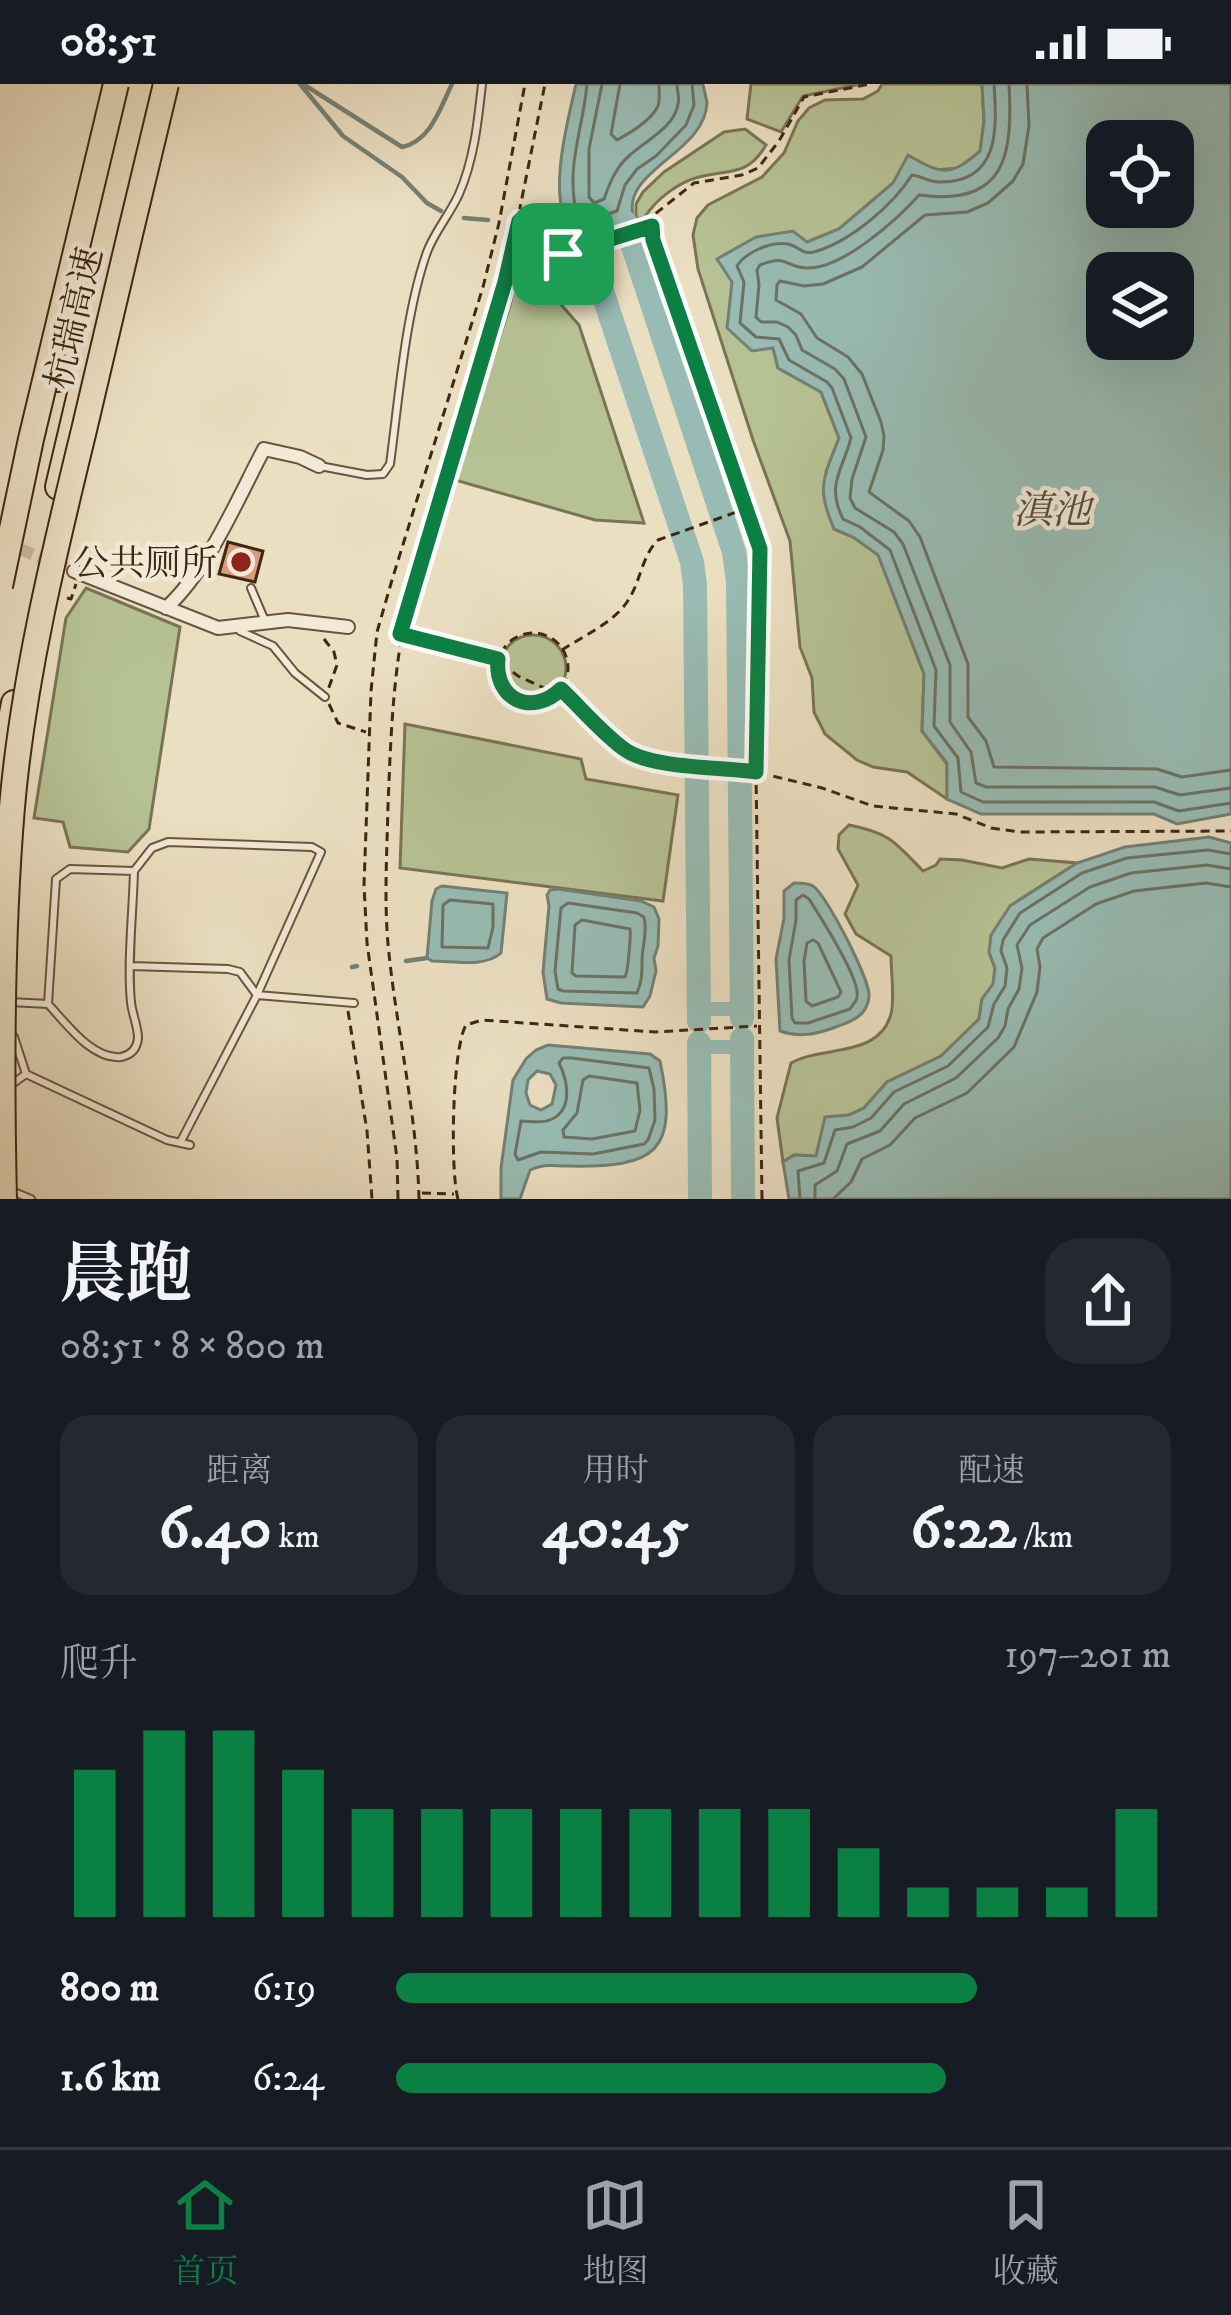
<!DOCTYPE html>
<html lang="zh">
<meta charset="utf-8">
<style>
:root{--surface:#171b24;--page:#242831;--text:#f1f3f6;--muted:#9ea1a6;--line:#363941;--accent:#0b8043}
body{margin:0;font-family:"IM FELL DW Pica","Noto Serif SC",serif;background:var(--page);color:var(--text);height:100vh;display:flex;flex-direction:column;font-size:45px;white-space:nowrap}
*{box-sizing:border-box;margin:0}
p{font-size:39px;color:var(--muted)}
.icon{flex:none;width:66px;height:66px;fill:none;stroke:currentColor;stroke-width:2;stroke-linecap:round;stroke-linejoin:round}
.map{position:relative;height:1115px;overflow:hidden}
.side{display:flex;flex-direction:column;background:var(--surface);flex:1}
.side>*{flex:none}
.controls{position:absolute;left:1086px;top:36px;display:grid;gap:24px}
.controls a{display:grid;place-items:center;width:108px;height:108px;border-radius:24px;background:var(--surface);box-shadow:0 12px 48px #0002;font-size:60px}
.pin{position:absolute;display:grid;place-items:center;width:102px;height:102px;color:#fff;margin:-51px;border-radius:24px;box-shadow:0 6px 18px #0006}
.round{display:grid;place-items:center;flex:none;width:126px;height:126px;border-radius:36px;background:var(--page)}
.head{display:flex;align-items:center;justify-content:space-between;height:204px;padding:0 60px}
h1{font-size:66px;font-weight:700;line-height:90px}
.stats{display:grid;grid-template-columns:repeat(3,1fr);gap:18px;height:204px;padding:12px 60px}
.stats div{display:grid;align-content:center;border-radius:30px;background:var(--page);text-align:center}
.stats b{font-size:60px;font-weight:700}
.stats small{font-size:33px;font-weight:400}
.stats p{font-size:33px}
.chart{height:336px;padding:24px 60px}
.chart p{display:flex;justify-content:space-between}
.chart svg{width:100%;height:216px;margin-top:12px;stroke:var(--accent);stroke-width:6}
ul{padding:0 60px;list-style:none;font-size:39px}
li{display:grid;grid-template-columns:192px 144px 1fr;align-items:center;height:90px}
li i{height:30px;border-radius:15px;background:var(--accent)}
.status{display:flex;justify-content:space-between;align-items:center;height:84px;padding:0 60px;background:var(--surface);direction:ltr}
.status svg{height:33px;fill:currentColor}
.tabs{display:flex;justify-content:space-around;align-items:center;height:168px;border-top:3px solid var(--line);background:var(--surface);font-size:33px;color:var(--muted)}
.tabs a{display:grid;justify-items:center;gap:6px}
.tabs .active{color:var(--accent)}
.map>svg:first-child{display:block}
.green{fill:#b6c294;stroke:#7a7454;stroke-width:3}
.water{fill:#98bcb4;stroke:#748074;stroke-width:3;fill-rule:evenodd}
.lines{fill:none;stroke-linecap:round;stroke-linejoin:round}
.shore{stroke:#6b7264;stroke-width:3}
.stream{stroke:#748074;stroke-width:4.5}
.canal{stroke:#98bcb4;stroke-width:14}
.river{stroke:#98bcb4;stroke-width:24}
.building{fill:#dc9a7f;stroke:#3e2714;stroke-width:3}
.street-tunnel{stroke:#c8ba9e;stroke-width:12;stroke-dasharray:12 6;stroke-linecap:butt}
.lane-casing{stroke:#69553f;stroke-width:10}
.street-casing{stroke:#69553f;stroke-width:16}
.highway-casing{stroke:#3e2714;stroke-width:28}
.path{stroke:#3e2714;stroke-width:3;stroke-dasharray:9 6;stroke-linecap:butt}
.lane{stroke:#f2ead7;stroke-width:6}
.street{stroke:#f2ead7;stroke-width:12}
.highway{stroke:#ebdfc1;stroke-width:24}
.highway-bridge-casing{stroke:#3e2714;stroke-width:28;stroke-linecap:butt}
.highway-bridge{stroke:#ebdfc1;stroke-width:24}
.route-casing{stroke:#fff;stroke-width:24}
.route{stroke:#0b8043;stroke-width:15}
.poi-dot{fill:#8f2418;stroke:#f2ead7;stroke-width:4.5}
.labels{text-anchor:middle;stroke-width:9;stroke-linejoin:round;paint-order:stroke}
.street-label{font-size:36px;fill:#3e2714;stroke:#f2ead7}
.poi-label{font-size:36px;fill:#3e2714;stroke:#f2ead7;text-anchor:end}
.water-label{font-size:39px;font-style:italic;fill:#544c3c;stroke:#f2ead7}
</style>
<div class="status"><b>08:51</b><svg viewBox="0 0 49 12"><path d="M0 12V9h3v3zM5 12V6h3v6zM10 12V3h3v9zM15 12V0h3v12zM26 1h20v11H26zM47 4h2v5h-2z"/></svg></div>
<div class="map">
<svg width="1231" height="1115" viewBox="0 0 1231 1115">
<rect width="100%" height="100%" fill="#ebdfc1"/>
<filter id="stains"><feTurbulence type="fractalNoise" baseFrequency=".00167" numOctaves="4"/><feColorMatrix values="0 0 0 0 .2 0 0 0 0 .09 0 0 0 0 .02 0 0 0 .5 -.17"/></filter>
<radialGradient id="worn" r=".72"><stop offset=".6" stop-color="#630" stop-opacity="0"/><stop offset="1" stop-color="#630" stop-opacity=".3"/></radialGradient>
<path class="green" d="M 751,0 L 861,0 L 803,12 L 781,48 L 747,35 Z
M 882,0 L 982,0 L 984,37 L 980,68 L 960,84 L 935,86 L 893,99 L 839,145 L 807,158 L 732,198 L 773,264 L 778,284 L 821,308 L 839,354 L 826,388 L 834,445 L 853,453 L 878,470 L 924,590 L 922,647 L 947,680 L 947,715 L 907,688 L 873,683 L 857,676 L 825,650 L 814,628 L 812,594 L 800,563 L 790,457 L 753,356 L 698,185 L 693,151 L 697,134 L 708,121 L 762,93 L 784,69 L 798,37 L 809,24 L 825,16 L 863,15 L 878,7 Z
M 745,45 L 766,61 C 747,93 730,85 699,93 C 679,98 656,115 645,133 L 636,135 L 636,120 L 643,108 L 664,88 L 724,48 Z
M 519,182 L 557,216 L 579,241 L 644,439 L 595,436 L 455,396 L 510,221 Z
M 86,504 L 180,543 L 149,745 L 128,768 L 70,763 L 63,738 L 34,734 L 66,534 Z
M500 584a33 33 0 1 1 66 0a33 33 0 1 1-66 0Z
M 405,640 L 581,675 L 586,695 L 678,711 L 663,817 L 400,784 Z
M 849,741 C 890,749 895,758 923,787 L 936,781 L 940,775 L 962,776 L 1002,784 L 1029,775 L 1077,779 L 1010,822 L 989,868 L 995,884 L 993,901 L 982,915 L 979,935 L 941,972 L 887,998 L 864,1024 L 849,1031 L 816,1072 L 794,1071 L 783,1078 L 777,1034 L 791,979 C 824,961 879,974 891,930 C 895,913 891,890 891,872 L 856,850 L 845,830 L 858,801 L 838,765 L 839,751 Z"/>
<path class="water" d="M 576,0 L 703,0 C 703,2 707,17 707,19 C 705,70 618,87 634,135 L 574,153 C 545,117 567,41 576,0 Z
M 982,0 L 1231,0 L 1231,730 L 1177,740 L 1154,730 L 981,730 L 947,715 L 947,679 L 922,647 L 924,590 L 878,471 L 853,453 L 834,445 C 816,404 823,395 839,354 L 821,308 L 778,284 L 773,264 L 752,267 L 727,244 L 732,198 L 717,175 L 756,153 L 793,147 L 807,158 L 839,145 L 893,99 L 908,71 C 941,90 949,94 980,67 L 984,37 ZM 1107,57 L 1173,57 L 1173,123 L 1107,123 ZM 1107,189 L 1173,189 L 1173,255 L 1107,255 Z
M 1209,753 L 1231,759 L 1231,1115 L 789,1115 L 783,1078 L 794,1071 L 816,1072 L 825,1033 L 849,1031 L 864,1024 L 887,998 L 941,972 L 979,935 L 982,915 L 993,900 L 995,884 L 989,868 L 991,851 L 1010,822 L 1077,779 L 1125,763 Z
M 794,799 C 799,799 808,799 813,802 C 826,810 871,897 869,913 C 867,932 852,937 836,943 C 817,950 800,954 780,947 L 776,875 L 784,834 L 784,807 Z
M 442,802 L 507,809 L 501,869 C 484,884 454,877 432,877 L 427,874 L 432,817 L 436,805 Z
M 558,805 L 641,817 L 654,823 L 659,835 L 658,862 L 654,874 L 656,887 L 650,912 L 643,923 L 561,919 L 547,915 L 543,888 L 549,822 L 547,811 L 550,806 Z
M 548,961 L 650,970 L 660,977 C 679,1068 657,1084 567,1082 C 553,1082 544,1079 530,1086 L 520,1115 L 501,1115 L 501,1084 L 513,996 L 526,975 L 536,966 ZM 537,987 L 550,990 L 556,1001 L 552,1020 L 541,1026 L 530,1021 L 526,1009 L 528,996 Z"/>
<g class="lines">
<path class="shore" d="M 587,0 C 583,47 564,85 578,135 L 583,138 L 617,127 L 625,101 L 637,85 L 656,72 L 686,41 L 694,21 L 692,0
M 602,0 L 589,65 L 589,113 L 594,119 L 604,115 C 610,98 616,83 630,71 C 645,57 675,43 678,20 C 680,14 677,7 677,0
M 620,0 L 611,50 L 617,56 C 630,49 651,37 658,22 C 660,17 659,5 659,0
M 994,0 C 997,45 1000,99 939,98 C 929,98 921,92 912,91 C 893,121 850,158 814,168 C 801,171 799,162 788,160 C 770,157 745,169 737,182 L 744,198 L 740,239 L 756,253 L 779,255 L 789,276 L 827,298 L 832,304 L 851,354 C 842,388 826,400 843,435 L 860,443 L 890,466 L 936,586 L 934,642 L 958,674 L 961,708 L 983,718 L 1154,718 L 1179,727 L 1231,719
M 1009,0 C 1013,71 1006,123 919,111 C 897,136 841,186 806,184 C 784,183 789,170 760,181 L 757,186 L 759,201 L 756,233 L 761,238 L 777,238 L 788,243 L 796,251 L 802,266 L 835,285 L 844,295 L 866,353 L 852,395 L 850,414 L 855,424 L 894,448 L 903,460 L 950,581 L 950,638 L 971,668 L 976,699 L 986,703 L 1155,703 L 1180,711 L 1231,704
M 1027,0 L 1029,42 L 1023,80 L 1013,97 L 988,119 L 967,128 L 925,131 L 862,183 L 823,200 L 804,202 L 780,197 L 777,201 L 776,216 L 801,230 L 817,254 L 848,273 L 862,290 L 881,338 L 884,352 L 883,366 L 869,408 L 909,437 L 920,453 L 968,580 L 968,633 L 986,657 L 994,683 L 1157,685 L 1182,693 L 1231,686
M 803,811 L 809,815 C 821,834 854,885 857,907 C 858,917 855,917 850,925 L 808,939 L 795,939 L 792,934 L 789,876 L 796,836 L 796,816 Z
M 450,816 L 493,820 L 493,843 L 488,864 L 442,863 L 443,821 Z
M 568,819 L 637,829 L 644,833 C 648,849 642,861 642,877 C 642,890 642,897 637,909 L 563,907 L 558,905 L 555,887 L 561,824 Z
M 582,836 L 630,845 C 631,851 628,888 625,893 L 576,892 L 572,889 L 575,841 Z
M 813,856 L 818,859 L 841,908 L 838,913 L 812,922 L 806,917 L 804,877 L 807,859 Z
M 572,974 L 649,984 L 654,1005 L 655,1036 L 648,1056 L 644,1060 L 593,1070 L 541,1068 L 518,1076 L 515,1070 L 521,1037 C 530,1037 543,1040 552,1035 C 574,1024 567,995 559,979 L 563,974 Z
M 589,992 L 637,999 L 640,1026 L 635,1047 L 592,1055 L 564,1053 L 563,1046 L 577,1029 L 583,996 Z
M 800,1115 L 798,1087 L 824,1079 L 835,1046 L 853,1043 L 871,1034 L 894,1008 L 948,982 L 988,943 L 994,920 L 1005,902 L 1007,884 L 1001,867 L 1003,856 L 1020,829 L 1082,789 L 1127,774 L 1208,766 L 1231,770
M 815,1115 L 815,1101 L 837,1087 L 847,1060 L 880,1047 L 904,1020 L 956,994 L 998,954 L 1005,942 L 1008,925 L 1019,905 L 1022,884 L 1017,861 L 1030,841 L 1090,803 L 1131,789 L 1207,781 L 1231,785
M 833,1115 L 851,1098 L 862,1075 L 890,1061 L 915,1034 L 967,1009 L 1014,963 L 1037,908 L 1040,883 L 1037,865 L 1043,854 L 1096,820 L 1134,807 L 1206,799 L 1231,803"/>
<path class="stream" d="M 300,0 L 343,52 L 402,93 L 427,119 L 441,127
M 303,0 L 402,63 C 431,57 440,24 452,0
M 533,133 L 563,127
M 464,134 L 488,136
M 406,877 L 427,874
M 352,883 L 357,882"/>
<path class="canal" d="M 699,925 L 742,925
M 699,963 L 742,963"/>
<path class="river" d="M 625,138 L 734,468 L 738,498 L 742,934
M 583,150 L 692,478 L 695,501 L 699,937
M 742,955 L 743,1115
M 699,959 L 700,1115"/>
</g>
<path class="building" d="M 228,458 L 263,467 L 255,498 L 219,490 Z"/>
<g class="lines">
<path class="street-tunnel" d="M 5,459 L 74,487"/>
<defs>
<path id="lane" d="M 320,382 L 367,391 L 383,390 L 390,380 C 399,314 405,230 427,168 C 435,147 450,130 459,110 C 474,76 478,37 482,0
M 251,504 L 265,537
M 240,547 L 273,562 L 295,589 L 325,613
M 134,787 L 152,764 L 168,758 L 312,763 L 321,768 L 257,911 L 180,1059
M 131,882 L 228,885 L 240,888 L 257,911 L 354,919
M 10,918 L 48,920 C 66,939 92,976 121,973 C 131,971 137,965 138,954 C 138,942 132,930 131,918 C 127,880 133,827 134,787 L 70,785 L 56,795 L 48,920
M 14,953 L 26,990
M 8,1003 L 26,990 L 167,1056 L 190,1061
M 12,1107 L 31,1115"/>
<path id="street" d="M 74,487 L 218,544 L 288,536 L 348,543
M 166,524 C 208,486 237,416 264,365 L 300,373 L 319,382"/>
<path id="highway" d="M 58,295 L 130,0
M 58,403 L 153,0
M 0,693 L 14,619"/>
</defs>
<use href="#lane" class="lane-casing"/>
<use href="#street" class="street-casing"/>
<use href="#highway" class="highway-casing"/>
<path class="path" d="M 521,137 L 536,142 L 556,167 L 563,170 L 650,143
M 67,514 L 71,515 L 76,500
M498 584a35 35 0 1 1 70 0a35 35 0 1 1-70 0Z
M 401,550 L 497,575
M 324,555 L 334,568 L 337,581 L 328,606
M 562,566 C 583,552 613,539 627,518 C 641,498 641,473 658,456 L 745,425
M 501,579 L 518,592 L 555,609
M 561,605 L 624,665 L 639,673 L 676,680 L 756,688 L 822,704 L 873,722 L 956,730 L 991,744 L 1020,748 L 1231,747
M 329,620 L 338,639 L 366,648
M 348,927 L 367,1047 L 372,1115
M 422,1109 L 454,1110
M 398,1115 L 397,1074 L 367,859 L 364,801 L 371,607 L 377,548 L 392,496 L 483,203 L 499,139 L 525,0
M 419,1115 C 417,1029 396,945 388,860 C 384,814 387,768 388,722 C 391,648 393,577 412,504 L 505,198 L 545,0
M 458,1115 C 450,1087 452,965 466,941 L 482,936 L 655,948 L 757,942
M 762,1115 L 756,688 L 762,476 L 748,424 L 653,156 L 652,136 L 655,130 L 694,99 L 742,91 L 758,84 L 779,57 L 804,13 L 870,0"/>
<use href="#lane" class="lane"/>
<use href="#street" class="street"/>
<use href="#highway" class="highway"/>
<defs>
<path id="highway-bridge" d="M 0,502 L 31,355 L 116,0
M 4,1115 C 1,985 1,853 12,723 C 23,596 54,469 84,346 C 111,231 138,115 166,0"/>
</defs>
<use href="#highway-bridge" class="highway-bridge-casing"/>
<use href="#highway-bridge" class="highway-bridge"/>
</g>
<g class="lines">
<defs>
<path id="route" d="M 519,137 L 536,142 L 556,167 L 563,170 L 652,142 L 653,156 L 760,465 L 756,688 C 722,683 651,685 624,665 C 601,648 582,625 561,605 C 532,633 494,616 498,575 L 400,550 L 505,198 Z"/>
</defs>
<use href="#route" class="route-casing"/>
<use href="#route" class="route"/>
</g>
<circle class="poi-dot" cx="241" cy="478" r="12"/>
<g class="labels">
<g class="street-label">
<text transform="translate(73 234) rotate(-77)" y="13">杭瑞高速</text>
</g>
<g class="poi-label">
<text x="217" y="491">公共厕所</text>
</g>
<g class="water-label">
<text x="1052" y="439">滇池</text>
</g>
</g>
<rect width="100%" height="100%" filter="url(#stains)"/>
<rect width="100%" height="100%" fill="url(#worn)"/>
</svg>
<div class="controls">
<a><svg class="icon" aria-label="locate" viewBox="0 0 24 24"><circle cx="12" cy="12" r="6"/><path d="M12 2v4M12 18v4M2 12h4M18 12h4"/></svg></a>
<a><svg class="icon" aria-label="layers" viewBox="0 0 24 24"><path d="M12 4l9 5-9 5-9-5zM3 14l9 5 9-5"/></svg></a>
</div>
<div class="pin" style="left:563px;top:170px;background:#1e9e55"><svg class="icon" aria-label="arrive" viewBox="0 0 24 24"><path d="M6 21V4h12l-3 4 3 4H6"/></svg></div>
</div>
<section class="side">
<div class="head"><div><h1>晨跑</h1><p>08:51 · 8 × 800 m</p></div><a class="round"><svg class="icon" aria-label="share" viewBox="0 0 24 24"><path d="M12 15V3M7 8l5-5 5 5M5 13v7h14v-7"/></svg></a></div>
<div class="stats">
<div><p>距离</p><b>6.40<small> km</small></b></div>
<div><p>用时</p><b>40:45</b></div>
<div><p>配速</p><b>6:22<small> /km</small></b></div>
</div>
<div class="chart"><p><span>爬升</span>197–201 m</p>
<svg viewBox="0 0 160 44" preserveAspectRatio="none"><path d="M5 44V14M15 44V6M25 44V6M35 44V14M45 44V22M55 44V22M65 44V22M75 44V22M85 44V22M95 44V22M105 44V22M115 44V30M125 44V38M135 44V38M145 44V38M155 44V22"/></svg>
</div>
<ul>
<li><b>800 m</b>6:19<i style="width:75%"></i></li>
<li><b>1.6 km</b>6:24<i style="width:71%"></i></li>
</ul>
</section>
<nav class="tabs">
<a class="active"><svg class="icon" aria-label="home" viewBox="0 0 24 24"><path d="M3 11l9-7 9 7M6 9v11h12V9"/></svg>首页</a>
<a><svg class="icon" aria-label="map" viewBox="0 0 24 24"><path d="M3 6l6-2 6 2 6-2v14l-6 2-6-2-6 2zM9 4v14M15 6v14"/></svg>地图</a>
<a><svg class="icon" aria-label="saved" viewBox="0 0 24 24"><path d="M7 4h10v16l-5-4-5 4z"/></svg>收藏</a>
</nav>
